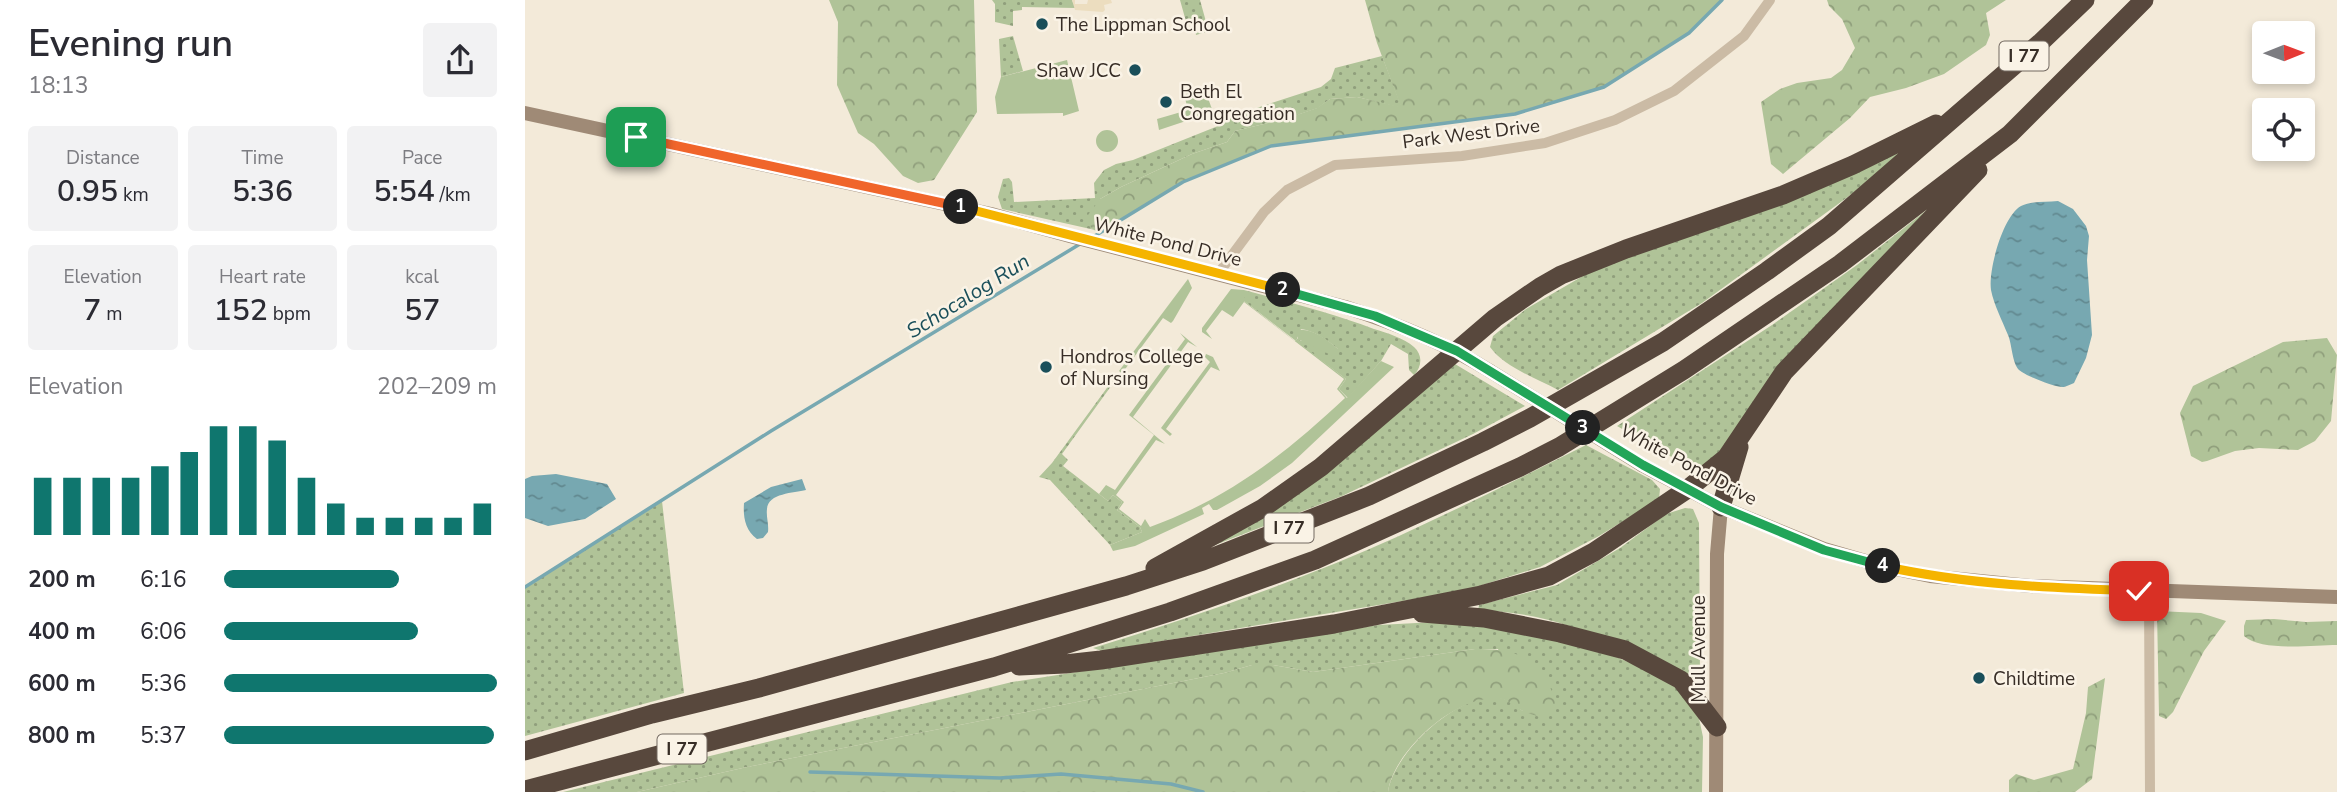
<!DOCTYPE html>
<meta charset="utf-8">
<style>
:root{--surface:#fff;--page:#f2f2f3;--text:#2b2b33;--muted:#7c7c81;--accent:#0f766e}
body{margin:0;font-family:"Nunito Sans",sans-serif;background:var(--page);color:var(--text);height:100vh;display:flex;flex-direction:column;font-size:26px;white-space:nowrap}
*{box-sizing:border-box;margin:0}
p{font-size:23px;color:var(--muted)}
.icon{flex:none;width:38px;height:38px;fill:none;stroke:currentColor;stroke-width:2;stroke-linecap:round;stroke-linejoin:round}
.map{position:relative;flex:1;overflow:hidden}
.sheet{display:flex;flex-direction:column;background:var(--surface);width:525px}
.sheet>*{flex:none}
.needle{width:46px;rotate:89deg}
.buttons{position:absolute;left:1727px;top:21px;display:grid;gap:14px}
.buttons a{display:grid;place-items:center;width:63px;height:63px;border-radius:7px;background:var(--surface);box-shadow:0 4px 10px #0003;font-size:35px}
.pin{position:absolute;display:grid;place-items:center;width:60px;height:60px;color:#fff;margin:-30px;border-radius:14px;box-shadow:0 4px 10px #0006}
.km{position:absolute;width:35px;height:35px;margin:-18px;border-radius:50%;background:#222;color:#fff;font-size:19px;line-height:35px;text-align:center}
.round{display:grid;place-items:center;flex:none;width:74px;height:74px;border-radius:7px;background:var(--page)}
.head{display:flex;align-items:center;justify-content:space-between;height:119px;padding:0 28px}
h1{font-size:38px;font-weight:600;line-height:52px}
.metrics{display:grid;grid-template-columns:repeat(3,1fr);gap:10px;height:119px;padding:7px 28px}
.metrics div{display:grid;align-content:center;border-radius:7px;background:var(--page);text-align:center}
.metrics b{font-size:30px;font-weight:600}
.metrics small{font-size:19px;font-weight:400}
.metrics p{font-size:19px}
.chart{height:196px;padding:14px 28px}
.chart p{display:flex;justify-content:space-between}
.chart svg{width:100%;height:126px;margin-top:7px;stroke:var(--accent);stroke-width:6}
ul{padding:0 28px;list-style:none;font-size:23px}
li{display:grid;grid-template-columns:112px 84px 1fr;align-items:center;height:52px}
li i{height:18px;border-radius:9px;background:var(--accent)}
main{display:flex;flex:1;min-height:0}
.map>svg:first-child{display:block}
.grass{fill:url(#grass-dots)}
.forest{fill:url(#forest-crowns)}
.green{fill:#b0c398}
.plaza{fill:#ecddbf}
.water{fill:url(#water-ripples)}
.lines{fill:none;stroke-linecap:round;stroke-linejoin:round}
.stream{stroke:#77a8b1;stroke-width:3.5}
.street{stroke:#cbbba5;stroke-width:10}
.secondary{stroke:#9f8a76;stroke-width:14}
.highway{stroke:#58483d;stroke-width:19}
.secondary-bridge{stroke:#9f8a76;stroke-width:14}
.split-1-casing{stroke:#fff;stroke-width:14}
.split-2-casing{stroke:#fff;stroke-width:14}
.split-3-casing{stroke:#fff;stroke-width:14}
.split-4-casing{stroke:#fff;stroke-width:14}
.split-5-casing{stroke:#fff;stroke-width:14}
.split-1{stroke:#f0652b;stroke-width:9}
.split-2{stroke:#f5b400;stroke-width:9}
.split-3{stroke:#22a559;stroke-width:9}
.split-4{stroke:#22a559;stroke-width:9}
.split-5{stroke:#f5b400;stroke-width:9}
.poi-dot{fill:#1a4f5a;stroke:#faf3e6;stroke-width:2.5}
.labels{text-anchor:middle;stroke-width:5;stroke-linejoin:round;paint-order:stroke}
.shield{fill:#faf3e6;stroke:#726860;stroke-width:2}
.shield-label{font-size:18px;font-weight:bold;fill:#372d26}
.poi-label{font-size:19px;fill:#372d26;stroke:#faf3e6;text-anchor:start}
.street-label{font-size:19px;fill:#372d26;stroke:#faf3e6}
.water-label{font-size:21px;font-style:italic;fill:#1a4f5a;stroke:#faf3e6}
</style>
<main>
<section class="sheet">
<div class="head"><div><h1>Evening run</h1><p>18:13</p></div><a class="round"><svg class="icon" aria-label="share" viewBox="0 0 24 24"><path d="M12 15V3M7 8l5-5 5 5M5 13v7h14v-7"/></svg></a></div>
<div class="metrics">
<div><p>Distance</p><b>0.95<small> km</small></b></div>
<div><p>Time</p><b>5:36</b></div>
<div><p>Pace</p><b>5:54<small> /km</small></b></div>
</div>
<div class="metrics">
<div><p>Elevation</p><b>7<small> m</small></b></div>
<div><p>Heart rate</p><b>152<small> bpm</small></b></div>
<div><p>kcal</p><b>57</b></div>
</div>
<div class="chart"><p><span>Elevation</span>202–209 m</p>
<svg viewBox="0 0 160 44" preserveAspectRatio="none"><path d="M5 44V24M15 44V24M25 44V24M35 44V24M45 44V20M55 44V15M65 44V6M75 44V6M85 44V11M95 44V24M105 44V33M115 44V38M125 44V38M135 44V38M145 44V38M155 44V33"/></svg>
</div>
<ul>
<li><b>200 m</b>6:16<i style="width:64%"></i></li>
<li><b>400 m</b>6:06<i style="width:71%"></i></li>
<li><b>600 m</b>5:36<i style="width:100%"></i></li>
<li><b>800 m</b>5:37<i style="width:99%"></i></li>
</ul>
</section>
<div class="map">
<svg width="1812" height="792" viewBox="0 0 1812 792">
<defs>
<pattern id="grass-dots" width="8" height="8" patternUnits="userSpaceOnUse" patternTransform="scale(1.75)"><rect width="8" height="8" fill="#b0c398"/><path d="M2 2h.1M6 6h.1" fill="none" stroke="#909f7c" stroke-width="1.8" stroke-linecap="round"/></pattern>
<pattern id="forest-crowns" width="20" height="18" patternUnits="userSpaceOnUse" patternTransform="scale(1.75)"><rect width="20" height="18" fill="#b0c398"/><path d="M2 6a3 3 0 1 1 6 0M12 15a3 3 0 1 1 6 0" fill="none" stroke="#909f7c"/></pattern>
<pattern id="water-ripples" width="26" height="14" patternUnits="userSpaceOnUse" patternTransform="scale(1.75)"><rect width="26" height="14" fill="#77a8b1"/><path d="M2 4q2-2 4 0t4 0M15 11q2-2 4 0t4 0" fill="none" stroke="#628990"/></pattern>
</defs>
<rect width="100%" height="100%" fill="#f3ead9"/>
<path class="grass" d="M 467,0 L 547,0 L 550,8 L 497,7 L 497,10 L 488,11 L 488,26 L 470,22 L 470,4 Z
M 655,0 L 675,0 L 683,29 L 681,32 L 671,35 L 669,24 L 662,25 Z
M 488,36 L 498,71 L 476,77 L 474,39 Z
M 857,56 L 877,108 L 832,97 L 805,99 L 793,108 L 763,118 L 710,131 L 702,142 L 667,154 L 596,187 L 575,199 L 566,228 L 570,230 L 477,209 L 473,197 L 478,179 L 484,178 L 487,182 L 489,202 L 570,198 L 569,183 L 579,170 L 591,164 L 608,160 L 698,124 L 707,116 L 796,87 L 806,79 L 810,68 Z
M 1371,150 L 1377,154 L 1320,199 L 1177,303 L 1033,390 C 1011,378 979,367 965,347 L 968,336 L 1001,309 L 1070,269 Z
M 1408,205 L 1207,442 L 1177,469 L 1152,460 L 1092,426 L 1247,325 L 1332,265 Z
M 719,290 C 763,302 807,313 849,329 C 862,333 879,338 889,347 C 898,355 897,367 889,375 L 884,370 L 883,354 L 866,344 L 856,361 L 823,398 L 814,389 L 821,379 L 772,342 L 774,340 L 813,349 C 802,340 790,331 776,329 L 771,341 L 719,301 Z
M 930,364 L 1000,406 L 948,434 L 817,496 L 677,550 Z
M 587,381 L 589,382 L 537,454 L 543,460 L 538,466 L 583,501 L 588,495 L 597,502 L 592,510 L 615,527 L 617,532 L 585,545 L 525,480 L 514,477 L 527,463 Z
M 1061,445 L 1127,480 L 1135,489 L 1134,499 L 1074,536 L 1015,567 L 938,591 L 577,651 L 568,648 C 671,616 775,581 874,536 C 937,507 999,476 1061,445 Z
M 137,501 L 159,693 L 0,736 L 0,587 Z
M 1160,508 L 1168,509 L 1174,523 L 1175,679 L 1165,677 C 1097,644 1030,612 953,610 L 954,605 L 1032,585 L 1095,548 L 1141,514 Z
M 911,622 L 944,622 L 1068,647 L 1157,685 L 1171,704 L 1178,737 L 1177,792 L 863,792 C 868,753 937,687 979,699 C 986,701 993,708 998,711 L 973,649 L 950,649 L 788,672 L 748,665 L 727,665 L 699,673 L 222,767 L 112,792 L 38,792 L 487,682 L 853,625 Z"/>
<path class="forest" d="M 304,0 L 449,0 L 452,112 L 409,180 L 393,183 L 378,176 L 349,144 L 333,133 L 312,85 L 313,22 Z
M 840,0 L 1197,0 L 1164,33 L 1079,87 L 990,114 L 746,146 L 658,182 L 574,233 L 566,228 L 563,215 L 575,199 L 596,187 L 667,154 L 702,142 L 710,131 L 763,118 L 792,108 L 805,99 L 832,97 L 876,107 L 852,43 Z
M 1302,0 L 1481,0 L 1461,13 L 1465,35 L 1461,45 L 1419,74 L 1381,88 L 1345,97 L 1325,118 L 1258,174 L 1246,164 L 1236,102 L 1255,89 L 1272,83 L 1306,78 L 1317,70 L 1330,48 L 1317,19 L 1304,6 Z
M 1802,338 L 1812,355 L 1806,421 L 1790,441 L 1773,450 L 1734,448 L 1710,451 L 1682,461 L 1677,462 L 1666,456 L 1655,413 L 1668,386 L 1758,342 Z
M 1632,611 L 1676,613 L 1701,621 L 1679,651 L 1648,712 L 1641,719 L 1634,716 Z
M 1749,619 L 1781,622 L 1812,621 L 1812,645 C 1788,645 1737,652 1719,636 L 1719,626 L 1721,620 Z
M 950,649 C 994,648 1017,659 1031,702 L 1022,719 C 1014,716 1004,714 996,710 C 990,707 984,700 977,699 C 934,691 868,751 863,792 L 112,792 L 222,767 L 699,673 L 727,665 L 748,665 L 788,672 Z
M 1580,678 L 1567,779 L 1550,792 L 1484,792 L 1484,780 L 1491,774 L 1509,780 L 1548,769 L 1561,713 L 1563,687 Z"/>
<path class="green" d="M 542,60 L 554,111 L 538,116 L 538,113 L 472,114 L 470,97 L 476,77 Z
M 679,87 L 688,112 L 634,130 L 632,119 L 663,110 L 659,94 Z
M571 141a11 11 0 1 1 22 0a11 11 0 1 1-22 0Z
M 663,279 L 667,288 L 648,321 L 646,323 L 638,318 L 598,372 L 604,379 L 594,371 Z
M 706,289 L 719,290 L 719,301 L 770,341 L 773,338 L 771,332 L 772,330 C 788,328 801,339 813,349 L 814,355 L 810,357 L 775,340 L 773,342 L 821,379 L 814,389 L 822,398 L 856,361 L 869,367 L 767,463 L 735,486 L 692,510 L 688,510 L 684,504 L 677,508 L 679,514 L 610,546 L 588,551 L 585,545 L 617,532 L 615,527 L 592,510 L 597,502 L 588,495 L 583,501 L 574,494 L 581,485 L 590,490 L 629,435 L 604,415 L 660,339 L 655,333 L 672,347 L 663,342 L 608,417 L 640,444 L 631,440 L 591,495 L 599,502 L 594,509 L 616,526 L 620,519 L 625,527 C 704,498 759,455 820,398 L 812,389 L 819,379 L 719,302 L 708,317 L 697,310 L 681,331 L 687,339 L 677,332 L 677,328 Z
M 681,354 L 688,357 L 695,371 L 686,367 L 641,429 L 647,434 L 645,436 L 636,428 L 685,362 L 680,357 Z"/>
<path class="plaza" d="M 547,0 L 550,0 L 550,4 L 562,4 L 563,0 L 586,0 L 587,3 L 579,5 L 580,10 L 578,12 L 550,10 Z"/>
<path class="water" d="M 1533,201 L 1548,209 L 1561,226 L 1564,236 L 1562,260 L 1567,335 L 1561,358 L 1549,383 C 1546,384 1543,386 1539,387 C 1531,388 1501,376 1494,370 C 1487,363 1487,344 1483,335 C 1477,320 1469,305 1466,290 C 1463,270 1478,216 1496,206 C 1507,201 1521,202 1533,201 Z
M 31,474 L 82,484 L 91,499 L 60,519 L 23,526 L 0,518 L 0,479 L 7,476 Z
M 277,479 L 281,490 C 269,493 243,493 242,509 C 241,517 244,524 243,532 L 238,538 L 232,539 C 220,530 218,517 219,503 L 246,487 Z"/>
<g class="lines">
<path class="stream" d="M 568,237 L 658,182 L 746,146 L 990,114 L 1079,87 L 1164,33 L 1197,0
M 0,587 L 246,431 L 555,244
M 285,772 L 475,778 L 536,774 L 646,784 L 678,792"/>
<path class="street" d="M 693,274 L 739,212 L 762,190 L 810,165 L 937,156 L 1020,143 L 1090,120 L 1149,91 L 1219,36 L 1245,0
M 1624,591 L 1625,792"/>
<path class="secondary" d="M 0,113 L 466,214 L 545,236 L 820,307 C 870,323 920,343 965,371
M 1117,465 L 1196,507 L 1299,549 L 1361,567 L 1405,576 L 1505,586 L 1812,597
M 1191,792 L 1192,554 L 1196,507"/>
<path class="highway" d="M 1196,507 L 1214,447
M 630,568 L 738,508 L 796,467 L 970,318 L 1015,287 L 1036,275 L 1101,249 L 1258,195 L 1328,165 L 1411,124
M 897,613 L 959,618 L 1035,633 L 1100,650 L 1156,680 L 1192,727
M 494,666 L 540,664 L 576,660 L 809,624 L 956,595 L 1024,576 L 1069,552 L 1164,488 L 1201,458 L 1259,372 L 1453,170
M 0,751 L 127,714 L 234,688 L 601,586 L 678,561 L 844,496 L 958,442 L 1005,418 L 1138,342 L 1242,271 L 1304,226 L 1515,43 L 1560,0
M 0,790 L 469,667 L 645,612 L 790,560 L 995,467 L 1034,447 L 1159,370 L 1315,264 L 1485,134 L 1619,0"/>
<path class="secondary-bridge" d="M 965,371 L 1117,465"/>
</g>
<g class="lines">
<defs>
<path id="split-1" d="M 111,137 L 436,207"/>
<path id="split-2" d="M 436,207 L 758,290"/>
<path id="split-3" d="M 758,290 L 850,316 L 932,351 L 1058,428"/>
<path id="split-4" d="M 1058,428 L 1118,465 L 1196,507 L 1299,550 L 1358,566"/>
<path id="split-5" d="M 1358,566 C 1443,585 1528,588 1614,591"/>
</defs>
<use href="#split-1" class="split-1-casing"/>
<use href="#split-2" class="split-2-casing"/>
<use href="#split-3" class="split-3-casing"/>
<use href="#split-4" class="split-4-casing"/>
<use href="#split-5" class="split-5-casing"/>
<use href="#split-1" class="split-1"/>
<use href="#split-2" class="split-2"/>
<use href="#split-3" class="split-3"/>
<use href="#split-4" class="split-4"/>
<use href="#split-5" class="split-5"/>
</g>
<g class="poi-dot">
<circle cx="517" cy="24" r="7"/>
<circle cx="610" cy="70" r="7"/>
<circle cx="641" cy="102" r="7"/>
<circle cx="521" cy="367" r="7"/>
<circle cx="1454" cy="678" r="7"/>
</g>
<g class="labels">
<g class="shield">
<rect x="1474.5" y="41.5" width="49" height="29" rx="5"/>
<rect x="739.5" y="513.5" width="49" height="29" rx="5"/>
<rect x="132.5" y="734.5" width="49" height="29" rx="5"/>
</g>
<g class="shield-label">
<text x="1499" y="62">I 77</text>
<text x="764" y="534">I 77</text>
<text x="157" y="755">I 77</text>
</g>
<g class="poi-label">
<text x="531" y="31">The Lippman School</text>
<text x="596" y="77" text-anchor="end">Shaw JCC</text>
<text x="655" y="98">Beth El<tspan x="655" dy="22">Congregation</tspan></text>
<text x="535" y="363">Hondros College<tspan x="535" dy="22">of Nursing</tspan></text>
<text x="1468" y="685">Childtime</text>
</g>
<g class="street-label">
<text transform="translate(946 133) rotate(-7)" y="7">Park West Drive</text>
<text transform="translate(643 241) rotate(14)" y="7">White Pond Drive</text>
<text transform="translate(1164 464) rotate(28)" y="7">White Pond Drive</text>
<text transform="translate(1173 649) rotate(-90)" y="7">Mull Avenue</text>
</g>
<g class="water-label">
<text transform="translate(443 296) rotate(-32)" y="7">Schocalog Run</text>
</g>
</g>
</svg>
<div class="buttons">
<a><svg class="needle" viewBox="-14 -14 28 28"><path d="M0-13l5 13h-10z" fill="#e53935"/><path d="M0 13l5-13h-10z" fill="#7c7c81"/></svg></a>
<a><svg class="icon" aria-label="locate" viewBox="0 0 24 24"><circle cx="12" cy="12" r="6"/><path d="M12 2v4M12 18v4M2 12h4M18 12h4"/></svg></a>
</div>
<div class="pin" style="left:111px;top:137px;background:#1e9e55"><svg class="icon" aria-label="arrive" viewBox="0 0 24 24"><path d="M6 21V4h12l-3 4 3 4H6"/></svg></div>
<div class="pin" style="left:1614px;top:591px;background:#d93025"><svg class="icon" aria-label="check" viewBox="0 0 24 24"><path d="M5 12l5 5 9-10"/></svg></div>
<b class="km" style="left:436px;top:207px">1</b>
<b class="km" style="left:758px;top:290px">2</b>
<b class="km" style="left:1058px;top:428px">3</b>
<b class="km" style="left:1358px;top:566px">4</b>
</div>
</main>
